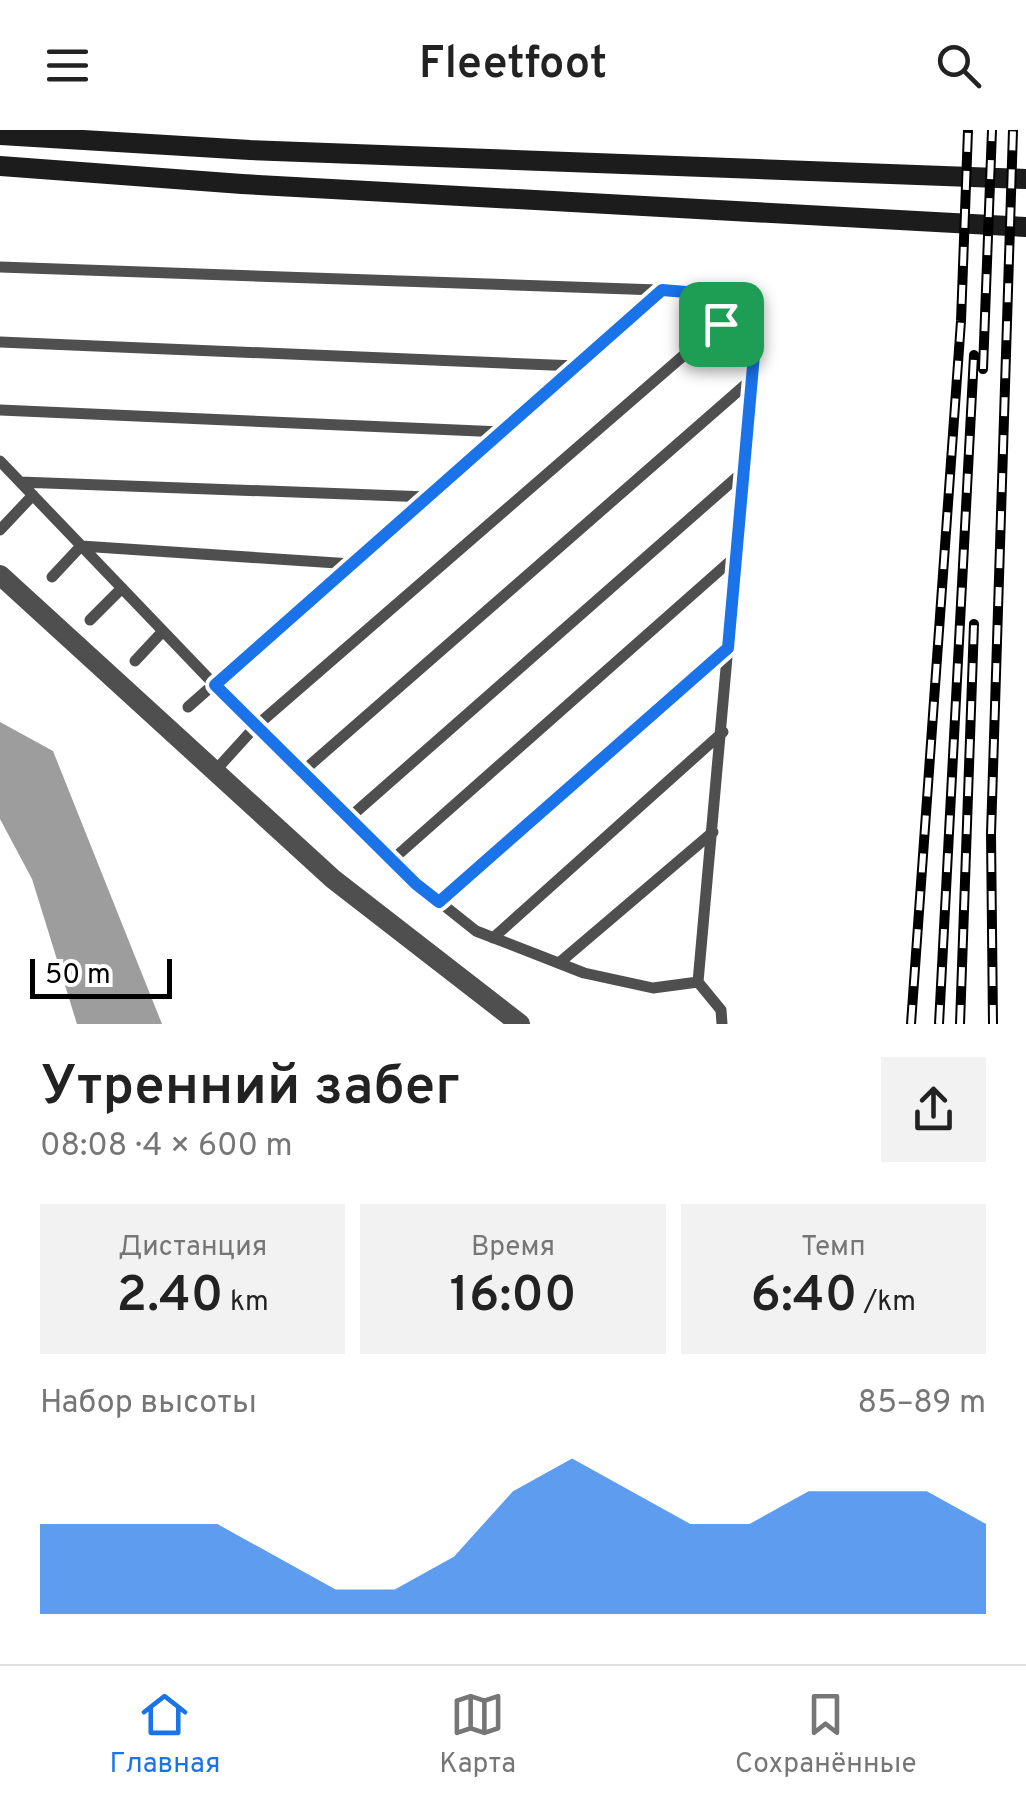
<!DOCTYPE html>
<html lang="ru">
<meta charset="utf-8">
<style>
:root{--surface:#fff;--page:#f2f2f2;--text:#222;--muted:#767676;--line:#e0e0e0;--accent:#1a73e8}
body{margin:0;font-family:Overpass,sans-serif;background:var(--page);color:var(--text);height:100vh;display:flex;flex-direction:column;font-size:38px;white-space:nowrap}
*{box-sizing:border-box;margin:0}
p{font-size:32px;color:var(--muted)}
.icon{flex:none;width:55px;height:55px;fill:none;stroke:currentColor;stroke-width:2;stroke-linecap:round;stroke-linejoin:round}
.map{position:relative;height:894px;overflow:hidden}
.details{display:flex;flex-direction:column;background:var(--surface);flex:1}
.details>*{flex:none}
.scale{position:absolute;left:30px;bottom:25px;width:142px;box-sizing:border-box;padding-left:10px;border:5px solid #000;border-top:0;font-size:28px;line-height:35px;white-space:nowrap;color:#000;-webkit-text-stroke:8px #fff;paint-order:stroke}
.pin{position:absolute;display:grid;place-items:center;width:85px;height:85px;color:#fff;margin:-42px;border-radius:20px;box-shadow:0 5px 15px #0006}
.round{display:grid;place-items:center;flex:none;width:105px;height:105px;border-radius:0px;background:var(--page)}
.summary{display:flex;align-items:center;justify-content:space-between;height:170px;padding:0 40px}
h1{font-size:55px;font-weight:600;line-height:75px}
.figures{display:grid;grid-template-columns:repeat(3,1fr);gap:15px;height:170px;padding:10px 40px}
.figures div{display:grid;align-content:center;border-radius:0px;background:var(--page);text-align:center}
.figures b{font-size:50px;font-weight:600}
.figures small{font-size:28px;font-weight:400}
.figures p{font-size:28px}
.chart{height:280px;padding:20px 40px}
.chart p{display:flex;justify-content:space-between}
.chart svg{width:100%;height:180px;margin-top:10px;fill:var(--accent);opacity:.7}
header{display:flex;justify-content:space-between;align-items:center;height:130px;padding:0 40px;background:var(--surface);font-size:45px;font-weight:600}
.tab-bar{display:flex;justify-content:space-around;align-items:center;height:140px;border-top:2px solid var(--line);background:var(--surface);font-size:28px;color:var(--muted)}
.tab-bar a{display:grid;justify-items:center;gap:5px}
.tab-bar .selected{color:var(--accent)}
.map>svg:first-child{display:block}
.water{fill:#9d9d9d}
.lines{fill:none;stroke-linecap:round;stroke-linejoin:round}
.lane{stroke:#4f4f4f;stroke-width:11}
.street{stroke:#4f4f4f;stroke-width:20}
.secondary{stroke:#1c1c1c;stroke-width:20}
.rail-casing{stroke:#000;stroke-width:10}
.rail{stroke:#fff;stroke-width:6;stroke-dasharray:19;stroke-linecap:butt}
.route-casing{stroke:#fff;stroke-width:20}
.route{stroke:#1a73e8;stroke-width:12}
</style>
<header><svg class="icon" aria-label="menu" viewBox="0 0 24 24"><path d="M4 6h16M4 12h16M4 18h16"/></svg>Fleetfoot<svg class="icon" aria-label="search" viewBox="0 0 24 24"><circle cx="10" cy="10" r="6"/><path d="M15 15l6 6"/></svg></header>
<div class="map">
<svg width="1026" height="894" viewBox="0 0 1026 894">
<rect width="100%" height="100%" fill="#fff"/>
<path class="water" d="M 0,592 L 53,621 L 162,894 L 77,894 L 32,749 L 0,689 Z"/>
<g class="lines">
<path class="lane" d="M 0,137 L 686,161 L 754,225 L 698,852 L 721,880 L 722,894
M 0,212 L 577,236
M 0,280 L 502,302
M 0,331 L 255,597 L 417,754 L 476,801 L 584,843 L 653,858 L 698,852
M 20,352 L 428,367
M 0,400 L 33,365
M 52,447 L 81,416 L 352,434
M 90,490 L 122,458
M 135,531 L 163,501
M 188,577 L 661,161
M 215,641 L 255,597 L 721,193
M 302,642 L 752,249
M 349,688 L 744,341
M 392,730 L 736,426
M 439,771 L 728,518
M 493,808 L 723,602
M 559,833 L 713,702"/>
<path class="street" d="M 0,445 L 333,749 L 520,894"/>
<path class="secondary" d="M 0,5 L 250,20 L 1026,49
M 0,36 L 242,54 L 1026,97"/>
<defs>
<path id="rail" d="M 983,239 L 992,0
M 911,894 L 961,191 L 968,0
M 939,894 L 974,225
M 960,894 L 974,494
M 993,894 L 991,704 L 1013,0"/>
</defs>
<use href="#rail" class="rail-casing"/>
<use href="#rail" class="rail"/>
</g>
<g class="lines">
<defs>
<path id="route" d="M 662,160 L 686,162 L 754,225 L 728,518 L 439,772 L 416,754 L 215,555 Z"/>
</defs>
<use href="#route" class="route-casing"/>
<use href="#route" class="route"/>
</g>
</svg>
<div class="scale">50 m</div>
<div class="pin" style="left:721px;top:194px;background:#1e9e55"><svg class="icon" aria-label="arrive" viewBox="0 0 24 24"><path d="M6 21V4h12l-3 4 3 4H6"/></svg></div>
</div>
<section class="details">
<div class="summary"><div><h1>Утренний забег</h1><p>08:08 · 4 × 600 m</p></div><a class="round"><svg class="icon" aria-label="share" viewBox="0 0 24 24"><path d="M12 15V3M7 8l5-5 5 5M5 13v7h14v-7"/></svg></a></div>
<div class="figures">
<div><p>Дистанция</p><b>2.40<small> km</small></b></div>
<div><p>Время</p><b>16:00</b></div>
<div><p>Темп</p><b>6:40<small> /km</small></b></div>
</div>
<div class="chart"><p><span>Набор высоты</span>85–89 m</p>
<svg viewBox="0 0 160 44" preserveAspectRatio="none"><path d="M0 44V22L10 22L20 22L30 22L40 30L50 38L60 38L70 30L80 14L90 6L100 14L110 22L120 22L130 14L140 14L150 14L160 22V44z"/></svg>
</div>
</section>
<nav class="tab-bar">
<a class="selected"><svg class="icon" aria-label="home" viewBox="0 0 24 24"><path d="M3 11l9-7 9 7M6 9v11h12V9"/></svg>Главная</a>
<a><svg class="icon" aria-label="map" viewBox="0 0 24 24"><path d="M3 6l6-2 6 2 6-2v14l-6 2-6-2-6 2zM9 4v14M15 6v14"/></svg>Карта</a>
<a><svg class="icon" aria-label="saved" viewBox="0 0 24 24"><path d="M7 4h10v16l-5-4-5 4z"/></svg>Сохранённые</a>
</nav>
